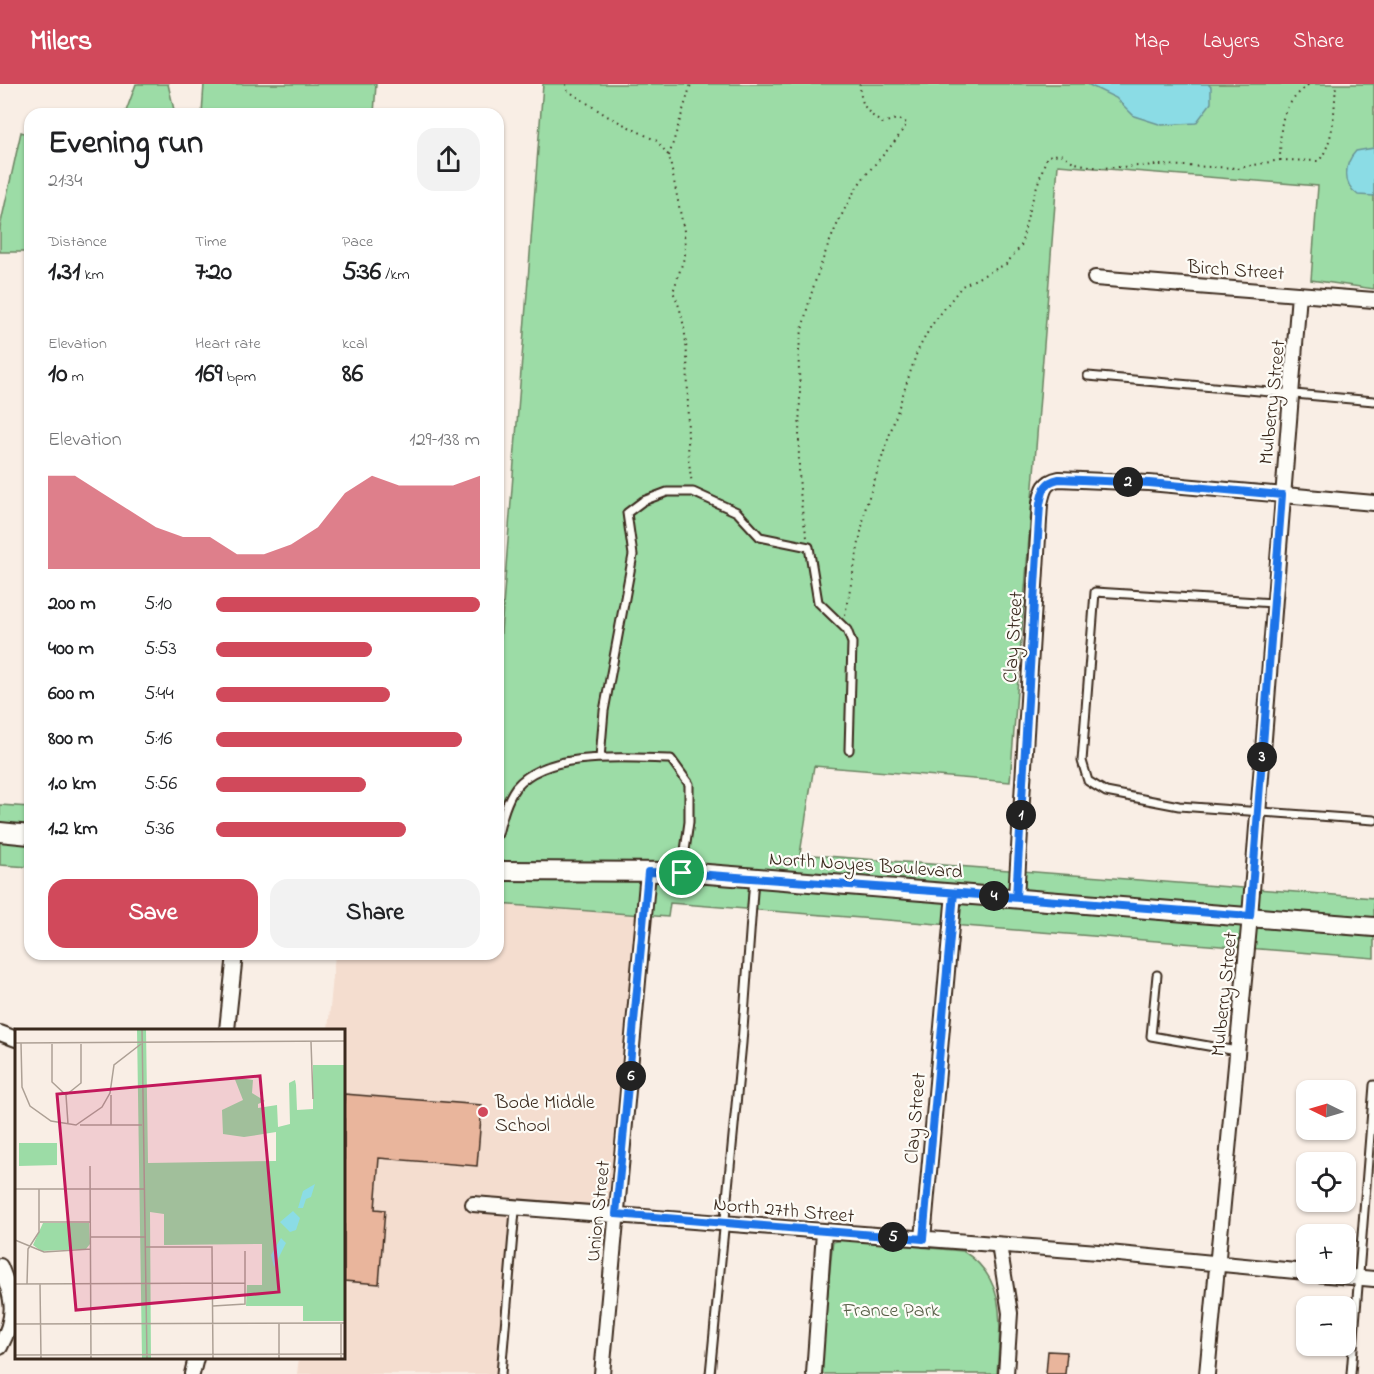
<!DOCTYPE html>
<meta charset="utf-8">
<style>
:root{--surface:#fff;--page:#f2f2f2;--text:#202124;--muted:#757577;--accent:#d1495b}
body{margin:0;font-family:"Indie Flower",sans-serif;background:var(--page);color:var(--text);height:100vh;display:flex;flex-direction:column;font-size:22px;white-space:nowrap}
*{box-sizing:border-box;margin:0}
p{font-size:20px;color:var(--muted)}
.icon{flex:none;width:33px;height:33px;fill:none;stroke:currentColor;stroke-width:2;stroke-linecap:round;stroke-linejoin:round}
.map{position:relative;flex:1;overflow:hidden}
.sheet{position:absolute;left:24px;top:24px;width:480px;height:852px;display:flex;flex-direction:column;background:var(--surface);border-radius:18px;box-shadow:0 2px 4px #0004}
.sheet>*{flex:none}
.needle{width:39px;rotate:275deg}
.controls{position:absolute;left:1296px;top:996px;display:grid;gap:12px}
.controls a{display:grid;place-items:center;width:60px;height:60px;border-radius:12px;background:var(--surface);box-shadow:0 2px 4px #0004;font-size:30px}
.pin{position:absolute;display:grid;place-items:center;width:51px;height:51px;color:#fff;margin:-26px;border:3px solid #fff;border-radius:50%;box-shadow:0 2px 6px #0007}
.km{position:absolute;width:30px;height:30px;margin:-15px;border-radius:50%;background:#222;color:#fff;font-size:16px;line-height:30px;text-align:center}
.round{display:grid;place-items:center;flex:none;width:63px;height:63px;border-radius:18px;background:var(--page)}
.summary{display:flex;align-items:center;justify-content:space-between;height:102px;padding:0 24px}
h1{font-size:33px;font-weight:700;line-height:45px}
.metrics{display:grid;grid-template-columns:repeat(3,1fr);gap:9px;height:102px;padding:6px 24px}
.metrics div{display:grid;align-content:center}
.metrics b{font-size:26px;font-weight:700}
.metrics small{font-size:16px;font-weight:400}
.metrics p{font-size:16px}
.chart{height:168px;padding:12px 24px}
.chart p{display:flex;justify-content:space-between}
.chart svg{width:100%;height:108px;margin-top:6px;fill:var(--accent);opacity:.7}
.primary-button{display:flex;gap:12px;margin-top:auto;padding:12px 24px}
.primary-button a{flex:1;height:69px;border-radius:18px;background:var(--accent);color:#fff;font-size:24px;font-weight:700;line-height:69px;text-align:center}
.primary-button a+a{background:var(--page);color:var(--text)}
ul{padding:0 24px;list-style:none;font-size:20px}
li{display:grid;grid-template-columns:96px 72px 1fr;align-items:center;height:45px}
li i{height:15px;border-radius:8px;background:var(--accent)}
header{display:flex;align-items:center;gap:36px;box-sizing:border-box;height:84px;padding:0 30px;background:var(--accent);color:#fff}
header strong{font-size:28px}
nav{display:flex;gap:33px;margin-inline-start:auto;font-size:21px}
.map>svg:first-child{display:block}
.built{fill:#f4ddcf}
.green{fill:#9cdca6;stroke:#6c8362;stroke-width:1.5}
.water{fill:#8bdce5;stroke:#6b9595;stroke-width:1.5}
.building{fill:#e9b59c;stroke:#3b2a1e;stroke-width:1.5}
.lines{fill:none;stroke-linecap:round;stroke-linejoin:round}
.lane-casing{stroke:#3b2a1e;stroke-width:11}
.street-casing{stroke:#3b2a1e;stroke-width:18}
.secondary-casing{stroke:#3b2a1e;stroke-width:22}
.path{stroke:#3b2a1e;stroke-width:2;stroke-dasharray:1.5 4.5;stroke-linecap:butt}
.lane{stroke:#fdfcf7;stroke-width:7}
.street{stroke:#fdfcf7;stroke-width:14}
.secondary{stroke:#fdfcf7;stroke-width:18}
.route-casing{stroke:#fff;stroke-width:12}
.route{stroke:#1a73e8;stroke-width:8}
.poi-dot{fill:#d1495b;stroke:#fdfcf7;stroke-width:2}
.labels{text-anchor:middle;stroke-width:4.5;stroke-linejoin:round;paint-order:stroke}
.street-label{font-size:20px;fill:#3b2a1e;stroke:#fdfcf7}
.poi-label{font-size:20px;fill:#3b2a1e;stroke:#fdfcf7;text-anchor:start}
.park-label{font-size:20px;fill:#585f47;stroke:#fdfcf7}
.inset-road{fill:none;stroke:#ada095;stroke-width:1.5}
.view{fill:#c2185b;fill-opacity:0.15;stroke:#c2185b;stroke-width:3}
.inset-edge{fill:none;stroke:#3b2a1e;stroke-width:3}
</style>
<header>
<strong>Milers</strong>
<nav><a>Map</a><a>Layers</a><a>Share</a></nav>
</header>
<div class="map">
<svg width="1374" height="1290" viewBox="0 0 1374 1290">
<rect width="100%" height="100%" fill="#f9eee5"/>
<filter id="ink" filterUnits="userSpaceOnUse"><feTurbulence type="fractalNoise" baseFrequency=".0167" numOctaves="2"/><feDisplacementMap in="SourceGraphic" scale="12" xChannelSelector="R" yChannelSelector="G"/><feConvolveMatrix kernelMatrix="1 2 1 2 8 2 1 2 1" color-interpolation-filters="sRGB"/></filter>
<g filter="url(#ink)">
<path class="built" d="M 498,820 L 641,831 L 612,1117 L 603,1122 L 513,1115 L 498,1290 L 297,1290 L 299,1274 L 344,1274 L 344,946 L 328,946 L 335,870 L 498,870 Z"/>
<path class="green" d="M 136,0 L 168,0 L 175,30 L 125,30 Z
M 204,0 L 376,0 L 374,30 L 202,30 Z
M 543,0 L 1374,0 L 1374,205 L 1311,196 L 1318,102 L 1058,81 L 1010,698 L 814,682 L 800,770 L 1374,814 L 1374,874 L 670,819 L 668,833 L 498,820 L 498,587 Z
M 21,48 L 30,51 L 30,168 L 0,168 L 0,143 Z
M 0,721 L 30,723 L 30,783 L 0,781 Z
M 842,1156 L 963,1167 C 1009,1196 1000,1242 997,1290 L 820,1290 L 832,1165 L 833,1158 Z"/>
<path class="water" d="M 1087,0 L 1208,0 L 1211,3 L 1211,19 L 1196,39 L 1162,41 L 1134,32 L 1116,14 Z
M 1374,64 L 1374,112 L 1358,111 C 1342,100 1344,80 1356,67 Z"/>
<path class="building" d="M 344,1010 L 482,1021 L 477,1082 L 379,1074 L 375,1125 L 385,1126 L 379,1200 L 344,1197 Z
M 1048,1267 L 1067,1268 L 1065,1290 L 1046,1290 Z"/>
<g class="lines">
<defs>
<path id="lane" d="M 1088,292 L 1374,317
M 1274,519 L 1095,508 L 1082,677 L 1088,697 L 1106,708 L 1179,722 L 1374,736
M 600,674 L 604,627 L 633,471 L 627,429 L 643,417 L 667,408 L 693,408 L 737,428 L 760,453 L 809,463 L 818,518 L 847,546 L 852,559 L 849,666
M 498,750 C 502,734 506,717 516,703 C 547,666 627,674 671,675 L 689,700 L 689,738 L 682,788
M 1157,891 L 1151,952 L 1237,967
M 501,1290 L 515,1127 L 518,1123
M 710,1290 L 742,959 L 754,794
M 1351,1290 L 1374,1001"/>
<path id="street" d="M 1095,194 L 1374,216
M 1016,813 L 1040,420 C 1043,406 1044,398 1059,395 L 1149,399 L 1374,419
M 227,946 L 235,870
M 0,949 L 16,955
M 473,1120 L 1098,1168 L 1306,1188
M 923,1155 L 954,809
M 999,1161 L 1010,1229 L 1006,1290
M 0,1182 C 14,1215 17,1231 0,1263
M 1317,1190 L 1374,1195
M 192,1290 L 196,1274
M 602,1290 L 648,788
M 814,1290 L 824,1148
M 1207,1290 L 1250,832 L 1299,210"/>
<path id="secondary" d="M 0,748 L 30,751
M 498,787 L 682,788 L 1374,843"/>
</defs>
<use href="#lane" class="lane-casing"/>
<use href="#street" class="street-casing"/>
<use href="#secondary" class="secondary-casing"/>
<path class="path" d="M 566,0 L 567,6 L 607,32 L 657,57 L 669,72 L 684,147 L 685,171 L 673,208 C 698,257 681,343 692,399
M 669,72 L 691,0
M 1280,76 L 1319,77 C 1335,56 1334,25 1336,0
M 807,453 C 796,407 799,360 800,312 C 800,295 797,275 800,258 C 808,210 830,149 854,108 C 869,82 893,65 907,39 L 897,35 L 882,39 C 866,28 860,20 860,0
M 845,531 L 866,422 L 917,268 L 931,242 L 962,202 L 1006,180 L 1021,162 L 1029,126 L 1047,72 L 1061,70 L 1075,79 L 1099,84 L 1159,81 L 1239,84 L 1280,76 C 1281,38 1278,26 1309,0"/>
<use href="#lane" class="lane"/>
<use href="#street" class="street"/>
<use href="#secondary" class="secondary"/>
</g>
</g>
<g class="lines" filter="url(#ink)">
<defs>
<path id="route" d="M 682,789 L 1016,813 L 1040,420 C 1043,406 1044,398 1059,395 L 1149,399 L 1282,411 L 1250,832 L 954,809 L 923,1155 L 616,1130 L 648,788 L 682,789"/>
</defs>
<use href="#route" class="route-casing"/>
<use href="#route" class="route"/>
</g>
<circle class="poi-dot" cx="483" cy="1028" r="6"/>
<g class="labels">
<g class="street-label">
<text transform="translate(1236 185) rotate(4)" y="7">Birch Street</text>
<text transform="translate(1271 318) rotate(-84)" y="7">Mulberry Street</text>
<text transform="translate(1012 553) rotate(-86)" y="7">Clay Street</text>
<text transform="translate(866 780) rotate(4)" y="7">North Noyes Boulevard</text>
<text transform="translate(1223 910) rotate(-84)" y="7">Mulberry Street</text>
<text transform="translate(914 1034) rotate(-85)" y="7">Clay Street</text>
<text transform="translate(784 1125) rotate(5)" y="7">North 27th Street</text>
<text transform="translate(597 1127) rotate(-84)" y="7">Union Street</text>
</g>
<g class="poi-label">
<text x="495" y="1024">Bode Middle<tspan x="495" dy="23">School</tspan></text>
</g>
<g class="park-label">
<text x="891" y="1232">France Park</text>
</g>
</g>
<g transform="translate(15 945)">
<rect width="330" height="330" fill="#f9eee5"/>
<path d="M 122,0 L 131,0 L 133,134 L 261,132 L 261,103 L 229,108 L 208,105 L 207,81 L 228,71 L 219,48 L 238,51 L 237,64 L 250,72 L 243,75 L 243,79 L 262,76 L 263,98 L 275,95 L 274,54 L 280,51 L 281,56 L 282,81 L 298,80 L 298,36 L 330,36 L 330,292 L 288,292 L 288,277 L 231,277 L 232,256 L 247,256 L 247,215 L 149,216 L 149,185 L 135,183 L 136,330 L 127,330 ZM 4,114 L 42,114 L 42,136 L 4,137 ZM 28,194 L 74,194 L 75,215 L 71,220 L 26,222 L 18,216 Z" fill="#9cdca6"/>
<path d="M 300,155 L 296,168 L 291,170 L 288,179 L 283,179 L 288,162 ZM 278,182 L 285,189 L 281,201 L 275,203 L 265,193 ZM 266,209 L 271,214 L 259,238 L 256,226 Z" fill="#8bdce5"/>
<path class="inset-road" d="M 127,0 L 132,330M 296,13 L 298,70M 0,14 L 330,12M 6,14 L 7,58 L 15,77 L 36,92 L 61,96 L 87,78 L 95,64 L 99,36 L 126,15M 37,15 L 37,53 L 51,66 L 66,54 L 66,15M 51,66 L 53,95M 65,96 L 127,96M 96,96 L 96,66M 75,137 L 76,330M 0,160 L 130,160M 25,193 L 76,193M 76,208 L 131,208M 0,211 L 29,223 L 76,220M 131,218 L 197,218 L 198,330M 0,255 L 230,254M 12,255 L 13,220 L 24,203 L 24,160M 25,255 L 26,330M 198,277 L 230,275 L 230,222M 264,294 L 264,330M 326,294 L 326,330M 0,295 L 330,294M 0,326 L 330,325"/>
<path class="view" d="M 245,47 L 264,263 L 61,281 L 42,65 Z"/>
<rect width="330" height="330" class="inset-edge"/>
</g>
</svg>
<div class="controls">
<a><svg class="needle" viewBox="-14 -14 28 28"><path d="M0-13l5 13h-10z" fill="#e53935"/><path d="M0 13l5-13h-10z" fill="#757577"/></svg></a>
<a><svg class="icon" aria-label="locate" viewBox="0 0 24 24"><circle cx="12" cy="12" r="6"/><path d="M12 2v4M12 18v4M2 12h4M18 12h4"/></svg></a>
<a>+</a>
<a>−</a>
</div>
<div class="pin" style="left:682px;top:789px;background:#1e9e55"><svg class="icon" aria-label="arrive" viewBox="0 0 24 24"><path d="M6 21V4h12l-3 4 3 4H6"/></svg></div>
<b class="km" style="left:1021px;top:731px">1</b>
<b class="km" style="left:1128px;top:398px">2</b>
<b class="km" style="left:1262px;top:673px">3</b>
<b class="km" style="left:994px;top:812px">4</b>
<b class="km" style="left:893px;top:1153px">5</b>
<b class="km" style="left:631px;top:992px">6</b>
<section class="sheet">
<div class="summary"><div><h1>Evening run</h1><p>21:34</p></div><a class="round"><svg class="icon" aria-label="share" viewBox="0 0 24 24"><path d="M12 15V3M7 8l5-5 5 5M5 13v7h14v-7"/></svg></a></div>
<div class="metrics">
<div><p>Distance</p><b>1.31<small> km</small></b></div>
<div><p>Time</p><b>7:20</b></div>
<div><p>Pace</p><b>5:36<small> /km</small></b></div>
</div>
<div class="metrics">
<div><p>Elevation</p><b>10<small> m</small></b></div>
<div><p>Heart rate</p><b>169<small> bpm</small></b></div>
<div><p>kcal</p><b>86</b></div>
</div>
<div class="chart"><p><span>Elevation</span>129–138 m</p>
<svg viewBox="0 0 160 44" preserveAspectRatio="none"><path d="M0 44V6L10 6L20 13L30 20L40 27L50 31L60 31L70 38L80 38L90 34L100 27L110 13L120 6L130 10L140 10L150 10L160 6V44z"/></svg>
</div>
<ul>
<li><b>200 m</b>5:10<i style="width:100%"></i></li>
<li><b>400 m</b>5:53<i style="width:59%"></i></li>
<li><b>600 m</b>5:44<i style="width:66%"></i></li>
<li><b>800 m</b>5:16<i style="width:93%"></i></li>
<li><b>1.0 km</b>5:56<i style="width:57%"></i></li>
<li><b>1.2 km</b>5:36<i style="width:72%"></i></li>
</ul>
<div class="primary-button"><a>Save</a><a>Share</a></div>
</section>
</div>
